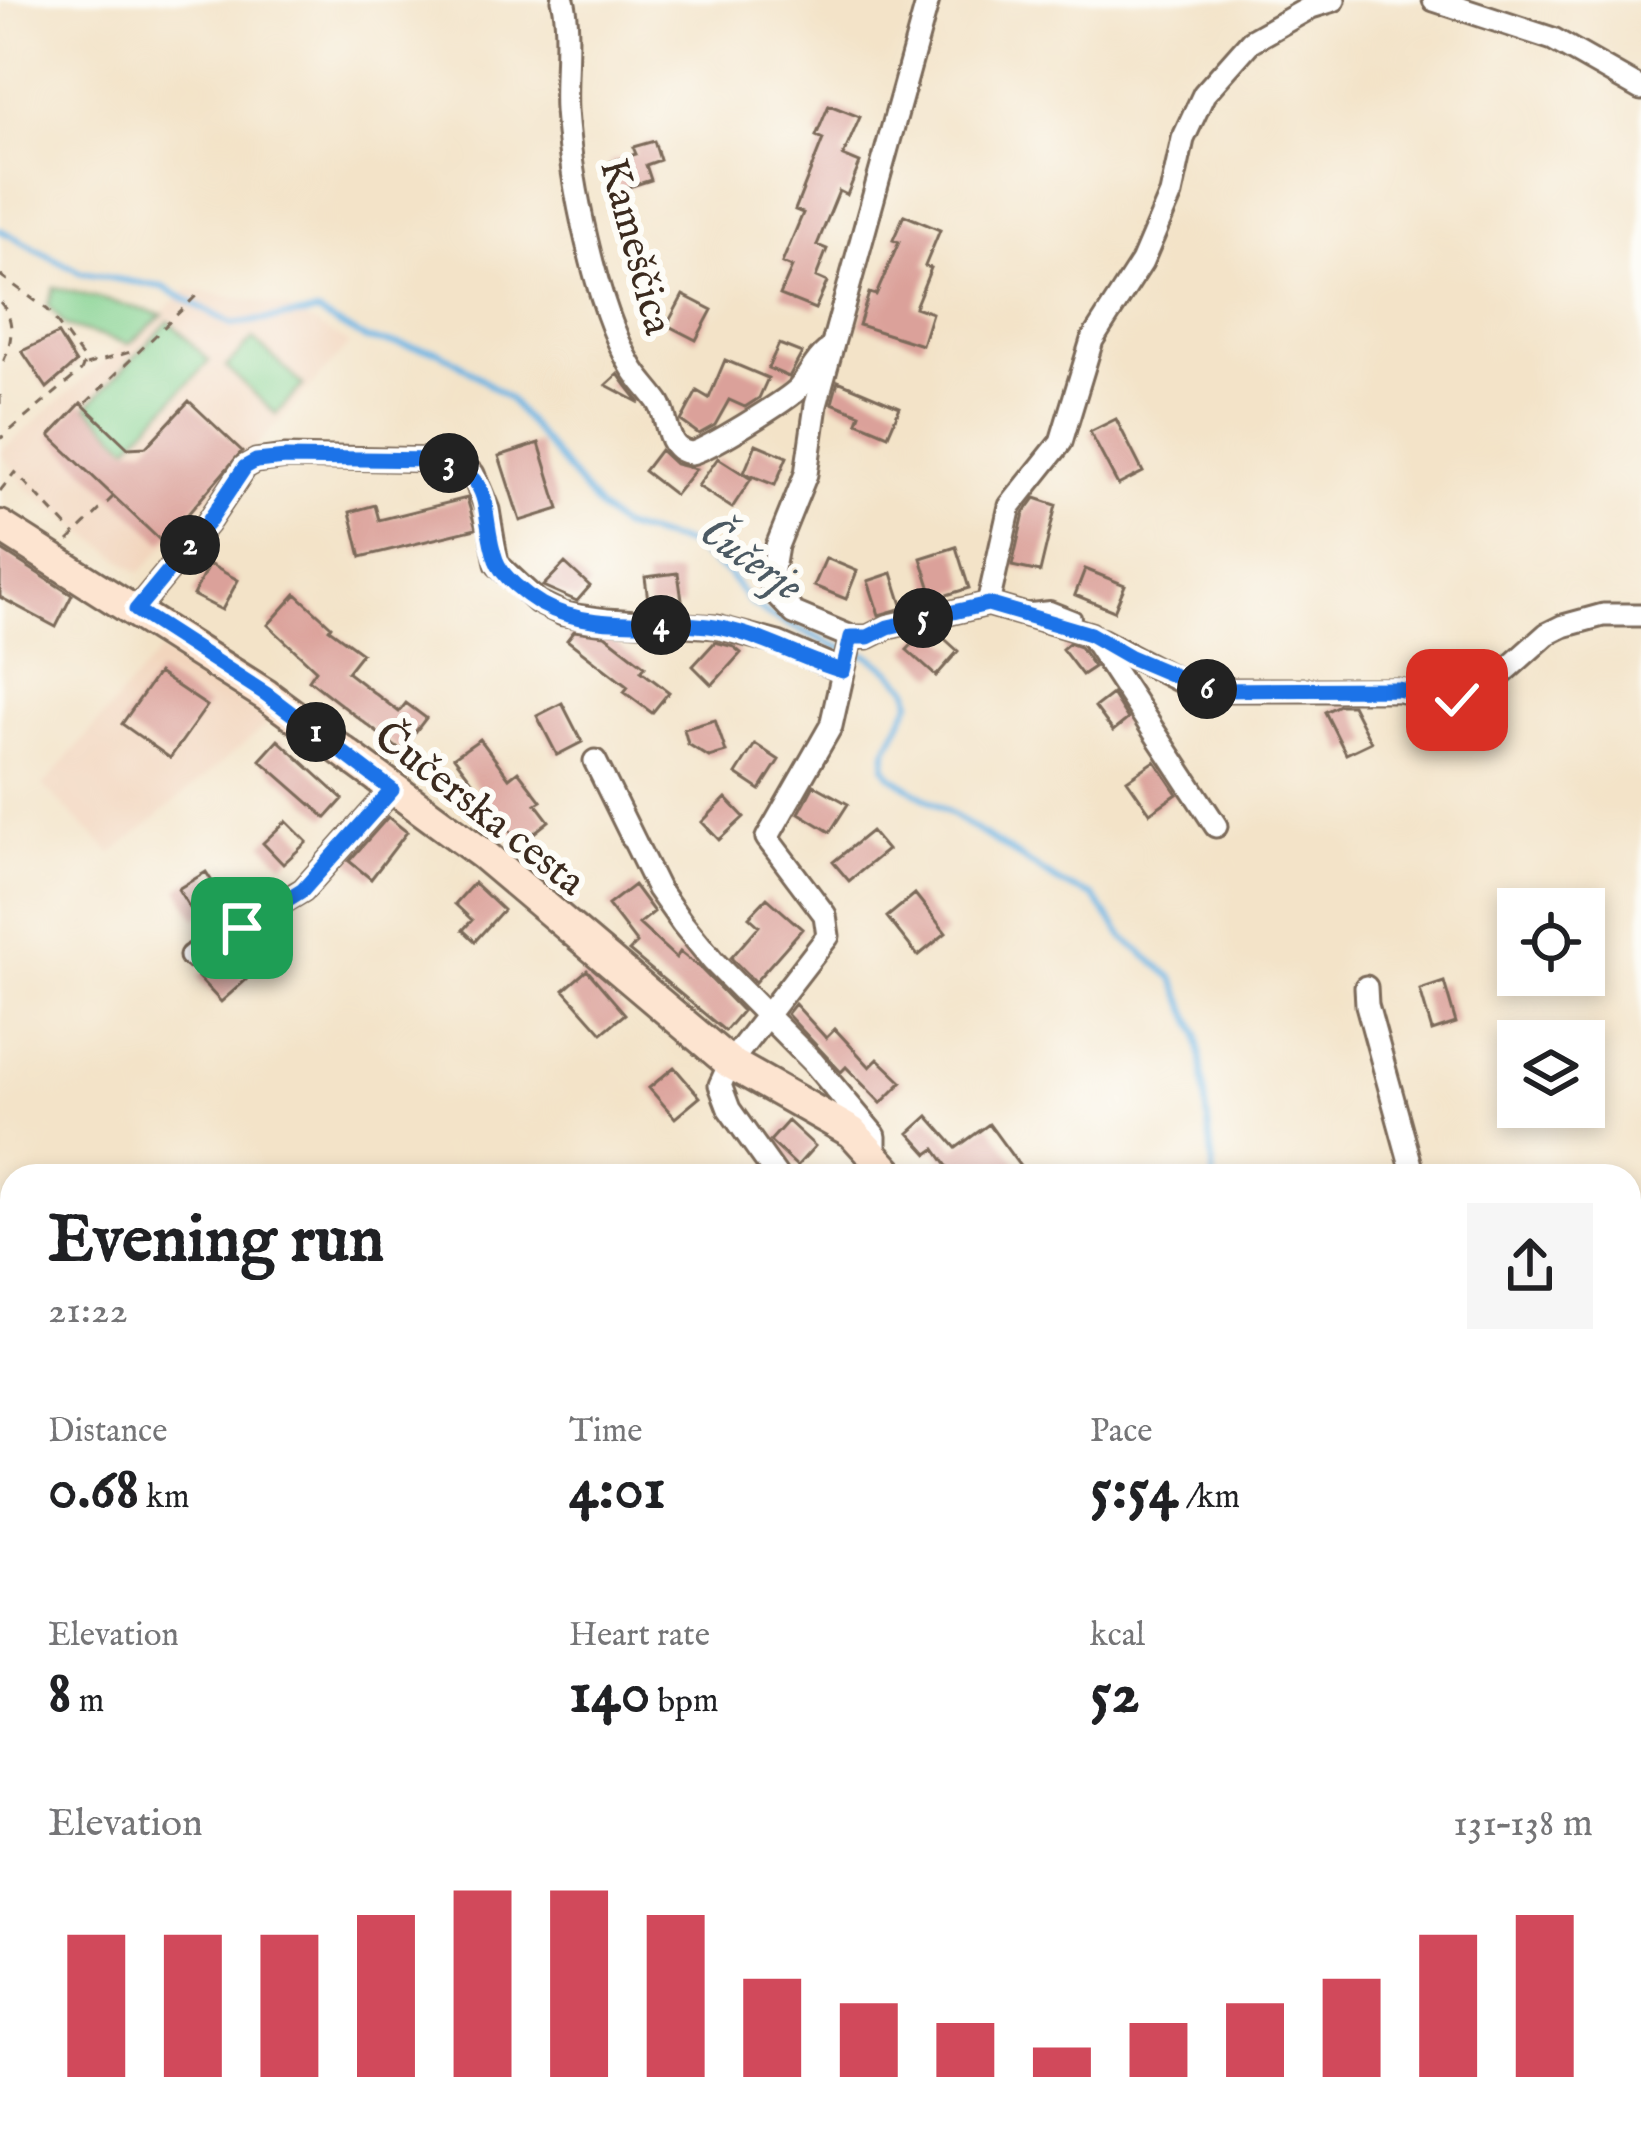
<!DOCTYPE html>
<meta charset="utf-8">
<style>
:root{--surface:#fff;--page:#f6f6f6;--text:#202124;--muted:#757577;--accent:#d1495b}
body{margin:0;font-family:"IM FELL English",serif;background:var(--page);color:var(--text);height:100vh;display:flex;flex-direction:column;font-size:45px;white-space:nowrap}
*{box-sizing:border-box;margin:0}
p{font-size:39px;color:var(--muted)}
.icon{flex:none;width:66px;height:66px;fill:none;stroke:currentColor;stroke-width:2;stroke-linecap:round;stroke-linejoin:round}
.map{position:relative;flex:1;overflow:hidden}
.drawer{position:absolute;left:0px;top:1164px;width:1641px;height:975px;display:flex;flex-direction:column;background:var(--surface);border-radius:36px 36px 0 0;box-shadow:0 6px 18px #0003}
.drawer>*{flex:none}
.tools{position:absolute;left:1497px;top:888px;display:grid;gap:24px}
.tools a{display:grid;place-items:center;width:108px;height:108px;border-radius:0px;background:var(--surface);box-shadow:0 6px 18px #0003;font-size:60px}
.pin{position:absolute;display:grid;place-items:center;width:102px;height:102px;color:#fff;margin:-51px;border-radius:24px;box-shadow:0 6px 18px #0006}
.km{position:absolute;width:60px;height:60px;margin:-30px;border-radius:50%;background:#222;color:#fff;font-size:33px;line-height:60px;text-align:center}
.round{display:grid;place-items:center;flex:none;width:126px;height:126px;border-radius:0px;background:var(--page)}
.head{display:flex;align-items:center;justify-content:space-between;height:204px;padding:0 48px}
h1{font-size:66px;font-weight:700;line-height:90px}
.metrics{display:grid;grid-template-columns:repeat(3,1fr);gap:18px;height:204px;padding:12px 48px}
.metrics div{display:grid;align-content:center}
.metrics b{font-size:60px;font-weight:700}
.metrics small{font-size:33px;font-weight:400}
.metrics p{font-size:33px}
.chart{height:336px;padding:24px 48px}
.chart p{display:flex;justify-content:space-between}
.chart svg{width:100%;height:216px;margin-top:12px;stroke:var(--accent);stroke-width:6}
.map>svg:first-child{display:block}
.built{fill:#f2d5bd}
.green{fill:#85d291;stroke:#607e58;stroke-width:3}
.forest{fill:#6cb47b;stroke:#546f4c;stroke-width:3}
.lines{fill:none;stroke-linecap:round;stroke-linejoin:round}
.stream{stroke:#6bb3e2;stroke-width:6}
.building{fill:#dba19a}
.lane-casing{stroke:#7b6b5a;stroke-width:16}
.street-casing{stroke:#7b6b5a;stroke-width:27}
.secondary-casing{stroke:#7b6b5a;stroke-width:36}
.path{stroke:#7b6b5a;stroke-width:3;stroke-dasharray:9 9;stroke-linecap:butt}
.lane{stroke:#fff;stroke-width:10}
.street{stroke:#fff;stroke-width:21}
.secondary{stroke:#fde4d0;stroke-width:30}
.route-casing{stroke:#fff;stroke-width:24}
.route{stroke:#1a73e8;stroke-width:15}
.labels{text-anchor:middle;stroke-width:12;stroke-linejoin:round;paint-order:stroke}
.street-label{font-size:42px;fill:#3b2a1e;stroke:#fdfcf7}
.water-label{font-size:45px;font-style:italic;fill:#4c5a63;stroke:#fdfcf7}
</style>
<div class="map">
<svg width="1641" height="2138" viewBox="0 0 1641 2138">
<rect width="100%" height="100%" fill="#fdfcf7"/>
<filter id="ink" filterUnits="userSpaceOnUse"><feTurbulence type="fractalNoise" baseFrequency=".00833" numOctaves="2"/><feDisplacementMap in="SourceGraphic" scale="24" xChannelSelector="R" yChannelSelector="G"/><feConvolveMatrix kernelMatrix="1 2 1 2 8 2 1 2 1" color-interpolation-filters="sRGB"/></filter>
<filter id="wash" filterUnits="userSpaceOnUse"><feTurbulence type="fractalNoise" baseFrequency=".004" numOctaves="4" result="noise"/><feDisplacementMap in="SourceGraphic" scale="48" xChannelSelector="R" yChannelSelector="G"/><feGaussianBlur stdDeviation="2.7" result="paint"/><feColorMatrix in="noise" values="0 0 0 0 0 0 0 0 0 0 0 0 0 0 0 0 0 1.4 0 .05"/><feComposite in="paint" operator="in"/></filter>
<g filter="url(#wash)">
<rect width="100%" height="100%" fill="#f3e3c8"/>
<path class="built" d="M 188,289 L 283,306 L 350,344 L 140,573 L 28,489 L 0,452 Z
M 160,651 L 270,722 L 112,854 L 43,786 Z"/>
<path class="green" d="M 54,287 L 163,315 L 129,344 L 66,326 L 48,305 Z
M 169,321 L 209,361 L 129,446 L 87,407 Z
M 253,339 L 303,385 L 276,414 L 226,367 Z"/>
<path class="forest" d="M 1336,2127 L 1596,2127 L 1599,2138 L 1333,2138 Z"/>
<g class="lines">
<path class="stream" d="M 0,230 L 81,273 L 163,287 L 232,324 L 317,313 L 366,339 L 437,351 L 459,363 L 509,399 L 599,509 L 620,527 L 688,544 L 728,574 L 749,602 L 772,617 L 836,646 L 870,656 L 891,671 L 909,689 L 911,702 L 886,751 L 885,767 L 891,776 L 1062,884 L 1093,896 L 1124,938 L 1173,978 L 1198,1034 L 1214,1176
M 1383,2138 L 1384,2127"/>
</g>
<g id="blocks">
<path class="building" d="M 829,105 L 860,117 L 843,156 L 860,163 L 847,195 L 839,191 L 817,245 L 827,249 L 816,277 L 827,282 L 815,309 L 780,295 L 792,267 L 782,263 L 803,213 L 795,210 L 823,139 L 816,136 Z
M 654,141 L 660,160 L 646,165 L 651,180 L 619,190 L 610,162 L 636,154 L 633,147 Z
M 904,215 L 940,230 L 925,266 L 931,268 L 915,307 L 932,313 L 922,345 L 859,325 L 869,293 L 876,295 L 899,242 L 893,240 Z
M 683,295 L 712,310 L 696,340 L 667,325 Z
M 58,334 L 76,363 L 47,388 L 22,351 Z
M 779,344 L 802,353 L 789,377 L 768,368 Z
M 725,360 L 768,378 L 759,398 L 745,407 L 729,400 L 715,425 L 699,434 L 681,421 L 697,391 L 709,398 Z
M 618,374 L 626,385 L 640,403 L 606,385 Z
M 838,381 L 900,407 L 888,435 L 857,422 L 860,414 L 832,403 Z
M 189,401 L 242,451 L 163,543 L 50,436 L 81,403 L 128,448 L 146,447 Z
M 1116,419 L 1143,472 L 1118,485 L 1090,432 Z
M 539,443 L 559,509 L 520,521 L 499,456 Z
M 756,444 L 787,457 L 775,485 L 744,473 Z
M 660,450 L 675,464 L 696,469 L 675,495 L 644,471 Z
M 718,458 L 751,479 L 732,508 L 698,486 Z
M 467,498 L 476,529 L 361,557 L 350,512 L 375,505 L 379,520 Z
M 1035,498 L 1056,505 L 1040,572 L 1012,566 L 1024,513 Z
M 956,547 L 969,588 L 934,599 L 921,558 Z
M 0,549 L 72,595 L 56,627 L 0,597 Z
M 826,558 L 857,571 L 846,599 L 814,586 Z
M 565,563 L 590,586 L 577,601 L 543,586 Z
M 209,564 L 238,580 L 222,610 L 193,595 Z
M 1085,569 L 1125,585 L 1114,611 L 1075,595 Z
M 678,573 L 683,607 L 649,608 L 645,577 Z
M 892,573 L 903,608 L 879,615 L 868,581 Z
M 296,594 L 331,626 L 329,629 L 362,653 L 347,672 L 399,712 L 406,703 L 426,718 L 401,751 L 309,680 L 316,670 L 268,625 Z
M 574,631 L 605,635 L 645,666 L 641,671 L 669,692 L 652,713 L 624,692 L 628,687 L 567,640 Z
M 936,631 L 958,651 L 936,676 L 907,650 L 921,635 Z
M 715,642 L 734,647 L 741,653 L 712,685 L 693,666 Z
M 1069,643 L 1080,647 L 1094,667 L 1082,675 L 1062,649 Z
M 158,673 L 207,706 L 170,758 L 122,724 Z
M 1112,694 L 1128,719 L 1113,731 L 1095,707 Z
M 562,703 L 582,742 L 557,755 L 537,716 Z
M 1339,705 L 1352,705 L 1371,742 L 1346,754 L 1325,712 Z
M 715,720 L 726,752 L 709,757 L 688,744 L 684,729 Z
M 480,739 L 509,778 L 518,771 L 541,801 L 536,804 L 549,821 L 520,844 L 454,757 Z
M 278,740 L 343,799 L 326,818 L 260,760 Z
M 755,744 L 779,760 L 760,790 L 736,774 Z
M 1155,761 L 1177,794 L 1150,813 L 1127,780 Z
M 814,785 L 848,804 L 830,832 L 799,813 Z
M 726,798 L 744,817 L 719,840 L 702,822 Z
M 388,817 L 407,832 L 371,879 L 349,861 Z
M 286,821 L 307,842 L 283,864 L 263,843 Z
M 871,831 L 887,850 L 849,881 L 833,862 Z
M 206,872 L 224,900 L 196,918 L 178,889 Z
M 474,883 L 503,910 L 475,941 L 463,930 L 472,920 L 455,904 Z
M 634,885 L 654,912 L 639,924 L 676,958 L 680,952 L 700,968 L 742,1011 L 725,1031 L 629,951 L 637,943 L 608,905 Z
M 915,894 L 946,933 L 918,956 L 887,917 Z
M 767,898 L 802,929 L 755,982 L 731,958 L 759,926 L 749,917 Z
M 223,955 L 246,980 L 221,1002 L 198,977 Z
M 587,970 L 625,1014 L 602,1033 L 564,990 Z
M 1444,982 L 1456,1023 L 1432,1031 L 1420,990 Z
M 795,1004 L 826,1038 L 835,1029 L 870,1067 L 878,1059 L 902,1082 L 881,1103 L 846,1067 L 841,1072 L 787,1014 Z
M 674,1067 L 700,1097 L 675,1118 L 649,1088 Z
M 928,1116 L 956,1148 L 989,1124 L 1027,1176 L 954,1176 L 935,1149 L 928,1154 L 909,1133 Z
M 788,1121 L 815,1146 L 797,1166 L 770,1141 Z"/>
</g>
</g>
<g filter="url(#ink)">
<use href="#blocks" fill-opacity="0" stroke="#7b6b5a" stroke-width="3"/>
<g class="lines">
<defs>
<path id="lane" d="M 1020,610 L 1050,607 L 1075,617"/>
<path id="street" d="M 563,0 C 571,28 564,78 566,110 C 571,183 595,303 631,366 C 639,380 650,390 659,403 C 669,419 665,451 691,453 C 701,454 789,399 799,388 C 809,376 814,362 826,352
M 1434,0 L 1553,39 L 1641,89
M 988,604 L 1010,506 L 1061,442 L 1092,340 L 1142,262 L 1171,194 L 1183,139 L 1204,94 L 1251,41 L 1311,7 L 1334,0
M 136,610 L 207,524 L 245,467 L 256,461 L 286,457 L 436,460 L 473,474 L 488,510 L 497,564 L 538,602 L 563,614 L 606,620 L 717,627 L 778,643 L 843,671
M 851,637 L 794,613 L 775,593 L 771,581 L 777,546 L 806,474 L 816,405 L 928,0
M 1101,640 L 1180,681 L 1207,690 L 1397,690 L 1457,701 L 1494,681 L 1547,634 L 1563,626 L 1603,615 L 1641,615
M 595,761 L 658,889 L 682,923 L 713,961 L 813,1062 L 875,1136 L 875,1153
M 191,956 L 303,890 L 392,790
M 1366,987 L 1367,1005 L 1414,1176
M 777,1176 L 729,1109 L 720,1085 L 730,1063 L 828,936 L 825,915 L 767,838 L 831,726 L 851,637 L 868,637 L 888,627 L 988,604 L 1090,634 L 1216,826
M 1629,1324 L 1641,1337
M 0,2064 L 12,2061
M 560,2127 L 607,2138"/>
<path id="secondary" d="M 0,526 L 266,695 L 484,855 L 730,1063 L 852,1132 L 892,1176
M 1191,2127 L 1194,2138"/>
</defs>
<use href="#lane" class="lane-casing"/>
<use href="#street" class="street-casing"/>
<use href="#secondary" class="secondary-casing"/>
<path class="path" d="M 0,275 L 48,310 L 85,361 L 81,371 L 0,439
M 0,302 C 18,322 11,346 0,369
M 86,365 L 134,351
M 0,395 L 0,407
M 86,403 L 198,294
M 0,491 L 15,472 L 75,535
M 68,541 L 114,496"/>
<use href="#lane" class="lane"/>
<use href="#street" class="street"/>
<use href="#secondary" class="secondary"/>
</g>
</g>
<g class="lines" filter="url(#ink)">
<defs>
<path id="route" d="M 242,928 L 303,890 L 392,790 L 266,694 L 136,610 L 207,524 L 245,467 L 256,461 L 286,458 L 436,460 C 499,476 479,512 496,560 C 502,577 526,595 541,604 C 595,634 664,617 722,628 C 765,637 801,659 843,671 L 851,637 L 868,637 L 888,627 L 988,604 L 1090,634 L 1130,657 L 1208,690 L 1397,689 L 1457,700"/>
</defs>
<use href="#route" class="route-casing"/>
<use href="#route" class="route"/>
</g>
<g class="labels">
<g class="street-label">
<text transform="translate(638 246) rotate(75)" y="15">Kameščica</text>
<text transform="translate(481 807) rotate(38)" y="15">Čučerska cesta</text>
</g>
<g class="water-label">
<text transform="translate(753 557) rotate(35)" y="16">Čučerje</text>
</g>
</g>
</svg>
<div class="tools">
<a><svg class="icon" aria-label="locate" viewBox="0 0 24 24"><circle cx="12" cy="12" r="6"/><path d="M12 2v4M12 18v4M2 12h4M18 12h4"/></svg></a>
<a><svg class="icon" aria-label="layers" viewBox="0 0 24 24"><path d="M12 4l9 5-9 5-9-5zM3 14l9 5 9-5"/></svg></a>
</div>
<div class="pin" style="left:242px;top:928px;background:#1e9e55"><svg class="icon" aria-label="arrive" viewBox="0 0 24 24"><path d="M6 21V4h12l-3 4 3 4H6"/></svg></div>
<div class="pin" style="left:1457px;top:700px;background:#d93025"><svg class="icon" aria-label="check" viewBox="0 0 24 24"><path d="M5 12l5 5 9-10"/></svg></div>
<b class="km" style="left:316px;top:732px">1</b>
<b class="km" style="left:190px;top:545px">2</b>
<b class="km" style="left:449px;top:463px">3</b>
<b class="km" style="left:661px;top:625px">4</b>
<b class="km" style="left:923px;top:618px">5</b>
<b class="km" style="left:1207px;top:689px">6</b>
<section class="drawer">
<div class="head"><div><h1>Evening run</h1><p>21:22</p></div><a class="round"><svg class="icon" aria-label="share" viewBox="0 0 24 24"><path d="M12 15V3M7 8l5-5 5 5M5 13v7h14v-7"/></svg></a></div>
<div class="metrics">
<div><p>Distance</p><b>0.68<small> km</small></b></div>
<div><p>Time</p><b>4:01</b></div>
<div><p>Pace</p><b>5:54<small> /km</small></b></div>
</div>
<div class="metrics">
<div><p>Elevation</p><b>8<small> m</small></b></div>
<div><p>Heart rate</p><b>140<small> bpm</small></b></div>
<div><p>kcal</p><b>52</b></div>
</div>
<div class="chart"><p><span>Elevation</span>131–138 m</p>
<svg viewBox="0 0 160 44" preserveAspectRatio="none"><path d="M5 44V15M15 44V15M25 44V15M35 44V11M45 44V6M55 44V6M65 44V11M75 44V24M85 44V29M95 44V33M105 44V38M115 44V33M125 44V29M135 44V24M145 44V15M155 44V11"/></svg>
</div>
</section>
</div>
